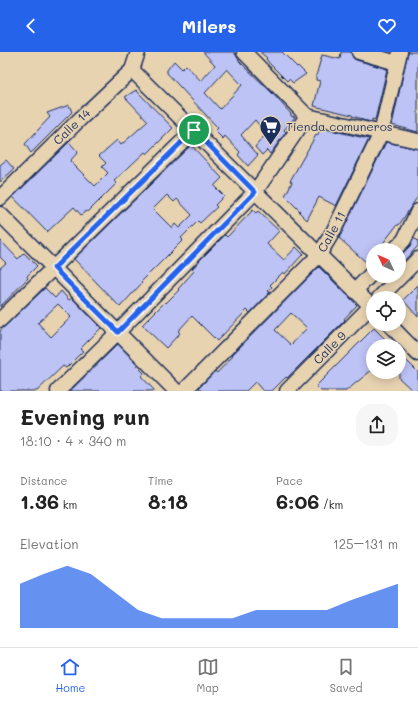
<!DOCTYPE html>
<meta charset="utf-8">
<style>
:root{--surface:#fff;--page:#f6f6f6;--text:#222;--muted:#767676;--line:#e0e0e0;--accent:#2563eb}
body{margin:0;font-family:Mali,sans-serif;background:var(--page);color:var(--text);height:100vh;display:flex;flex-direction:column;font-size:15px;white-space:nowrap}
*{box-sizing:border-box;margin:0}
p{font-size:13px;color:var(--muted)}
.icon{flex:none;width:22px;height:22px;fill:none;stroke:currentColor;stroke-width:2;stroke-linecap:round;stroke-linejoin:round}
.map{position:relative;height:339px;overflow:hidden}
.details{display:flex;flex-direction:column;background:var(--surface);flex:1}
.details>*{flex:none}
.needle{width:26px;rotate:314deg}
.fabs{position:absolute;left:366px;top:191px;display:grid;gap:8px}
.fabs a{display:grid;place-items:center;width:40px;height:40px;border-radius:50%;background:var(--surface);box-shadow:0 2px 10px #0003;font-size:20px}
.pin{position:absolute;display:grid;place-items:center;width:34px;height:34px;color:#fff;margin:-17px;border:2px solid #fff;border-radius:50%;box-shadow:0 1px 4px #0007}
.round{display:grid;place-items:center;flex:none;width:42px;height:42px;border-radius:16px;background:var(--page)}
.summary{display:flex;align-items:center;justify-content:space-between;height:68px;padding:0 20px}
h1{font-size:22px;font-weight:700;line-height:30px}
.metrics{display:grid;grid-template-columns:repeat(3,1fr);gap:6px;height:68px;padding:4px 20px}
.metrics div{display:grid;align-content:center}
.metrics b{font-size:20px;font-weight:700}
.metrics small{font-size:11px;font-weight:400}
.metrics p{font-size:11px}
.chart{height:112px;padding:8px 20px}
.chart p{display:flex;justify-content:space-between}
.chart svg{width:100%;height:72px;margin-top:4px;fill:var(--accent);opacity:.7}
header{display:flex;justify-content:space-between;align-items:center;height:52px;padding:0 20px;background:var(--accent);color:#fff;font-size:18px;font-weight:700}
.tab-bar{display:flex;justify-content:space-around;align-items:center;height:56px;border-top:1px solid var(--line);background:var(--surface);font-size:11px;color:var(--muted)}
.tab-bar a{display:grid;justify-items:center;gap:2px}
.tab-bar .current{color:var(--accent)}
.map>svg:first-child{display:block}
.building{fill:#bec3f5;stroke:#1b2f5e;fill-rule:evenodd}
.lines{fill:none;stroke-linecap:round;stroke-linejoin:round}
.minor-casing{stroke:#1b2f5e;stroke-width:17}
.minor{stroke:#e8d3b1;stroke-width:14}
.route-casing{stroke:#fff;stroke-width:8}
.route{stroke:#2563eb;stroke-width:5}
.labels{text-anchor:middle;stroke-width:3;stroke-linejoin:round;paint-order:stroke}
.street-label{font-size:12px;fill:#1b2f5e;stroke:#e8d3b1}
.poi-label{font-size:12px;fill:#1b2f5e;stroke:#e8d3b1;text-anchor:start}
</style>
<header><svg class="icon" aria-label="back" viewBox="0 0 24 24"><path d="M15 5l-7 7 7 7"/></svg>Milers<svg class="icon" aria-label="heart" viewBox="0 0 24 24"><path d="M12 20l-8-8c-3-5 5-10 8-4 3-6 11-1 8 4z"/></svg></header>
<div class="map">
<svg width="418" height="339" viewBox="0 0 418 339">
<rect width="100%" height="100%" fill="#e8d3b1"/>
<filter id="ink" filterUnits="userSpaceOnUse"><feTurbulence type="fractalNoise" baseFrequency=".025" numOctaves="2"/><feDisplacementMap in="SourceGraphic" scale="8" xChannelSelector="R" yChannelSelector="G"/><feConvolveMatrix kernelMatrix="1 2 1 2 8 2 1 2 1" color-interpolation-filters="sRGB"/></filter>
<g filter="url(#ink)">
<path class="building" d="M 203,0 L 234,0 L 240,10 L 273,42 L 291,62 L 291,64 L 295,65 L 284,78 L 286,80 L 270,102 L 267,98 L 262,103 L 255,95 L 266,82 L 255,68 L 241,83 L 258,103 L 248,114 L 238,103 L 240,100 L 225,84 L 223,87 L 215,79 L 218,76 L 167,21 L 167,18 L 174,9 L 182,17 L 186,13 L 201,29 L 215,13 ZM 227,17 L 242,33 L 220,57 L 205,41 Z
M 260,0 L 282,0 L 297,15 L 298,14 L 306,22 L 293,31 L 289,27 L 287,29 L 269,11 L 266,7 L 267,6 Z
M 341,0 L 351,0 L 353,6 L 356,8 L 387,17 L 375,68 L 372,67 L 372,70 L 362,68 L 362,67 L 352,64 L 352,63 L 314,54 L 320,29 L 316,28 L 316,24 L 322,3 L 340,7 Z
M 408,0 L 418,0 L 418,80 L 392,73 Z
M 136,38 L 173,76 L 147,102 L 145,100 L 114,129 L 117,131 L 88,160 L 86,159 L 81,163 L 74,155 L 47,180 L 13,145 L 69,90 L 78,100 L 70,109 L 95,134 L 108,121 L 102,115 L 106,111 L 99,104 L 117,88 L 121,93 L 148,69 L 125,45 Z
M 69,53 L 72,60 L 31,101 L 25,92 L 50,65 L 47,61 Z
M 321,76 L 369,87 L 336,154 L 319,145 L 307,168 L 299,160 L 300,159 L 285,144 L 292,130 L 290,129 L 316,83 L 317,84 Z
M 386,90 L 418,97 L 418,144 L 399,173 L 397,173 L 378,198 L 373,198 L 373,204 L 367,211 L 339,186 Z
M 191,93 L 222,126 L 214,134 L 224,144 L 215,153 L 217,155 L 200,171 L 198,169 L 181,186 L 183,188 L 141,230 L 142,231 L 120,255 L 74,207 ZM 167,143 L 174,150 L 177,147 L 192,163 L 179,176 L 175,172 L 172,176 L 153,157 Z
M 6,108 L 14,117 L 0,130 L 0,113 Z
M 253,158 L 256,161 L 258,159 L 279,179 L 267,192 L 284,208 L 296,195 L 303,202 L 285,222 L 283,220 L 270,233 L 272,235 L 268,239 L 270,240 L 250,261 L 247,258 L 217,289 L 192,264 L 178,279 L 180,281 L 166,296 L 142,273 L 165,250 L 166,251 L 179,238 L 178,237 L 194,219 L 192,217 L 200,208 L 225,183 L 227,185 Z
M 414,186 L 418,190 L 418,194 L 399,214 L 399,205 L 410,194 Z
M 0,188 L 18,207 L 24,201 L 37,214 L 27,224 L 28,226 L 0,255 L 0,216 L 6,211 L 0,205 Z
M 319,215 L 357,253 L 344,267 L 345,268 L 287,326 L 286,325 L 272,339 L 263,339 L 255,330 L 246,339 L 203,339 L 199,336 L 215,319 L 217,321 L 233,304 L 232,303 ZM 291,261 L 307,276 L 291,293 L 275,278 Z
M 418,233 L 418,265 L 403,248 Z
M 45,236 L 55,246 L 61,239 L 69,248 L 72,246 L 101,276 L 80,297 L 83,299 L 66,316 L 63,314 L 37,339 L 0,339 L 0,279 ZM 58,252 L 71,265 L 51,285 L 38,271 Z
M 374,276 L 392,294 L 373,294 L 373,317 L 346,339 L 321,339 L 316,334 Z
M 118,292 L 137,312 L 136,313 L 144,321 L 141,324 L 155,339 L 70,339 Z
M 399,301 L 418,320 L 418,339 L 413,339 L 399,326 Z"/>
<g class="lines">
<defs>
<path id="minor" d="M 244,0 L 307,64 L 418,89
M 359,0 L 397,11
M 132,18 L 373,256
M 0,146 L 81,66 L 132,18 L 138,0
M 0,162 L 176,339
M 394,198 L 404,188 L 418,159
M 355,239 L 373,220
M 379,246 L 418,207
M 0,268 L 194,78
M 389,272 L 418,302
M 58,339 L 118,280 L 255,140 L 307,64
M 184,339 L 319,203 L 334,178 L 381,81 L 400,0
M 287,339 L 373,252"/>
</defs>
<use href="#minor" class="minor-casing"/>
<use href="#minor" class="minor"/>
</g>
</g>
<g class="lines" filter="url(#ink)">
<defs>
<path id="route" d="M 194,78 L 255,140 L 118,280 L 54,216 Z"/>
</defs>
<use href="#route" class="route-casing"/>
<use href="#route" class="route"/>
</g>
<defs>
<symbol id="supermarket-pin" viewBox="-11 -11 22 30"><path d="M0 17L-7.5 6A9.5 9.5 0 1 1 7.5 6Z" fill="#1b2f5e" stroke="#e8d3b1"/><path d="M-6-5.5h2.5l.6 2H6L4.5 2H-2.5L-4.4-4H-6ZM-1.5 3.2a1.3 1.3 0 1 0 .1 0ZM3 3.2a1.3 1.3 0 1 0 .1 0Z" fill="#fff"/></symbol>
</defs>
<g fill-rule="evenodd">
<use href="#supermarket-pin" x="258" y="62" width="25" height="34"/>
</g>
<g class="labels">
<g class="street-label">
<text transform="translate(72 75) rotate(-44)" y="4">Calle 14</text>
<text transform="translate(332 180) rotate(-61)" y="4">Calle 11</text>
<text transform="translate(330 296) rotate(-45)" y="4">Calle 9</text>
</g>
<g class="poi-label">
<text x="286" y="79">Tienda comuneros</text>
</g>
</g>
</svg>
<div class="fabs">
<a><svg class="needle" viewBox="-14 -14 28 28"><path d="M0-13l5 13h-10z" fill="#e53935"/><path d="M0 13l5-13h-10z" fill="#767676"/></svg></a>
<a><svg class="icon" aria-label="locate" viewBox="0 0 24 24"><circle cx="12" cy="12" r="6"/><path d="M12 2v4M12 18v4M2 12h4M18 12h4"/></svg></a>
<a><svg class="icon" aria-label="layers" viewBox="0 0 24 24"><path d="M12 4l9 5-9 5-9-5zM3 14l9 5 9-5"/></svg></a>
</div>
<div class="pin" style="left:194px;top:78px;background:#1e9e55"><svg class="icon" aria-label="arrive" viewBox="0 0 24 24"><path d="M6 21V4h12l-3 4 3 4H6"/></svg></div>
</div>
<section class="details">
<div class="summary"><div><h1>Evening run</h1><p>18:10 · 4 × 340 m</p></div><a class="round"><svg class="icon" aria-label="share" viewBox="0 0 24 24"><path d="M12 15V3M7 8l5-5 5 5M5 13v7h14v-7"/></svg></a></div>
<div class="metrics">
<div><p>Distance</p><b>1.36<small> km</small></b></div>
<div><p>Time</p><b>8:18</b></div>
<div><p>Pace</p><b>6:06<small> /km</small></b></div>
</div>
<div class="chart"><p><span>Elevation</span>125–131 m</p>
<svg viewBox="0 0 160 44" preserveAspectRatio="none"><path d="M0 44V17L10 11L20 6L30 11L40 22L50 33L60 38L70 38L80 38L90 38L100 33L110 33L120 33L130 33L140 27L150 22L160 17V44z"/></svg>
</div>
</section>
<nav class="tab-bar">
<a class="current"><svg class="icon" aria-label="home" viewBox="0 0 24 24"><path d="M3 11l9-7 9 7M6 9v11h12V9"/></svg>Home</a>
<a><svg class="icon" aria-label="map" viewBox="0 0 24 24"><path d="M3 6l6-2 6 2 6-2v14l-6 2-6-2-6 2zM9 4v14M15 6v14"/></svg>Map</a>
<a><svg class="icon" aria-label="saved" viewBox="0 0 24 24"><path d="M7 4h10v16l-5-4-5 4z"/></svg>Saved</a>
</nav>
